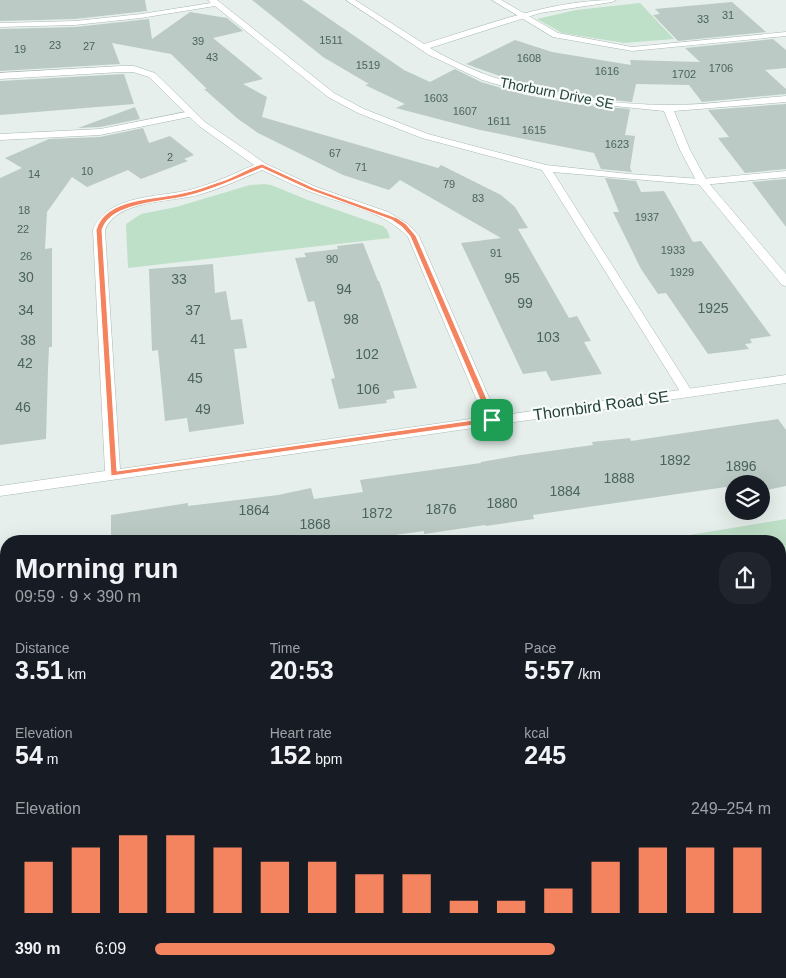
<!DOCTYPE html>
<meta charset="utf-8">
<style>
:root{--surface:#171b24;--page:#20242c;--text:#f1f3f6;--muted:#9ea1a6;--accent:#f4845f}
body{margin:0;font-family:Arial,sans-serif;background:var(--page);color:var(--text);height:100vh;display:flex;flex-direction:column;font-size:19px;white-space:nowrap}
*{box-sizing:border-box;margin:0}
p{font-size:16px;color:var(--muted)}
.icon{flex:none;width:28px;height:28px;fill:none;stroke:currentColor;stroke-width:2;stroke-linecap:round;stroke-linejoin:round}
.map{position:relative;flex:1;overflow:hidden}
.drawer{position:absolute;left:0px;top:535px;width:786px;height:444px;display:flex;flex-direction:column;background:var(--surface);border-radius:20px 20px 0 0;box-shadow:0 5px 20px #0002}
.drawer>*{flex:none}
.buttons{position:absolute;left:725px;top:475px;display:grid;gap:10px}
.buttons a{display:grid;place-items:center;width:45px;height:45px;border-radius:50%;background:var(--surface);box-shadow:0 5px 20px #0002;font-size:25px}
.pin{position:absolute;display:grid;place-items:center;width:42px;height:42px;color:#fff;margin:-21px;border-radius:10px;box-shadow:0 2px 8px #0006}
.round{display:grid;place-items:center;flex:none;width:52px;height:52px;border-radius:20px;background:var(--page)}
.head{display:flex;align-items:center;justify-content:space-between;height:85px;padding:0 15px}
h1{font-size:28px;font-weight:800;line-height:38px}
.figures{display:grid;grid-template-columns:repeat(3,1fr);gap:8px;height:85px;padding:5px 15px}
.figures div{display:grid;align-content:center}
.figures b{font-size:25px;font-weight:800}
.figures small{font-size:14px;font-weight:400}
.figures p{font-size:14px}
.chart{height:140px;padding:10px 15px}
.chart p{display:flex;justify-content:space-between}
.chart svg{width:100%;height:90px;margin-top:5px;stroke:var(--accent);stroke-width:6}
ul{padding:0 15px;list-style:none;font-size:16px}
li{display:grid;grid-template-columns:80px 60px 1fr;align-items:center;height:38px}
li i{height:12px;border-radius:6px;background:var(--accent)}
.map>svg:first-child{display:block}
.green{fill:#bfe0c8}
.building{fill:#bbcac4}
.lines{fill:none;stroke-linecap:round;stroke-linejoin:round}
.lane-casing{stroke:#a8b8b2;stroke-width:1}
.street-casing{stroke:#a8b8b2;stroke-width:1}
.lane{fill:#fff;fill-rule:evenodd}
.street{fill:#fff;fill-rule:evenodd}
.route{fill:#f4845f;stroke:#fff;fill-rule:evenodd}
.labels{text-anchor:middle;stroke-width:4.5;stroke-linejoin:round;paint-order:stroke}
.far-number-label{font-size:11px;fill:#4a645c}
.far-street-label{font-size:14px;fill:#24423a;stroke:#f7fbf9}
.number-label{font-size:14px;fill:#4a645c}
.street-label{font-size:16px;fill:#24423a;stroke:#f7fbf9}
</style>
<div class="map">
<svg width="786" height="978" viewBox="0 0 786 978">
<rect width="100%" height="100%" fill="#e6efeb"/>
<path class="green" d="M 640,3 L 674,39 L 624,43 L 562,33 L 537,19 L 576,10 Z
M 264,184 L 271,185 L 308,200 L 383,226 L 387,230 L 390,238 L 128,268 L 126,224 L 141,214 L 176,207 L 250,185 Z
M 786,519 L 786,566 L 780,567 L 780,541 L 653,541 Z
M 6,648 L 6,685 L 0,686 L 0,649 Z"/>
<path class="building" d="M 0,0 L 145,0 L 147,11 L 75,19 L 0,21 Z
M 252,0 L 302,0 L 404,70 L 430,82 L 455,69 L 481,82 L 526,95 L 575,104 L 630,109 L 625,135 L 635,136 L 630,168 L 632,172 L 601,169 L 594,153 L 480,130 L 396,108 L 405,104 L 365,85 L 369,84 L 323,57 Z
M 732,2 L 766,32 L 678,41 L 653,15 L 660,14 L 655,9 Z
M 190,12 L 227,18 L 243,31 L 213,38 L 263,79 L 243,84 L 267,97 L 262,117 L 438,168 L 441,165 L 501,195 L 515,207 L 528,228 L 518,229 L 569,318 L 577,316 L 591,341 L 584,342 L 602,374 L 551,381 L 546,371 L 523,374 L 461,243 L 501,238 L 400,180 L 389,190 L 343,175 L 258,133 L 238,119 L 204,89 L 207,89 L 171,54 L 112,43 L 120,64 L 0,71 L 0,29 L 75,27 L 149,19 L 152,39 Z
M 773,39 L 786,50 L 786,68 L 765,70 L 786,89 L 786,94 L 712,101 L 702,102 L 689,85 L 636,84 L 632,102 L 576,96 L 516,82 L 466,64 L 515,40 L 552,52 L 631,65 L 630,60 L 700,62 L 685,48 Z
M 124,74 L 134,104 L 0,115 L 0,81 Z
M 786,104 L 786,169 L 745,173 L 718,138 L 729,137 L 708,110 Z
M 135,107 L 140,119 L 100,127 L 78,128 Z
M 143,128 L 149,143 L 170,136 L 194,155 L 184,159 L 188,161 L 141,179 L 128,170 L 87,187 L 72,177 L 47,212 L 45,249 L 52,248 L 52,347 L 49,347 L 48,369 L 46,439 L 0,445 L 0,178 L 22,168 L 5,158 L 49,139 L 100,137 Z
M 605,178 L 636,181 L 641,192 L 664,191 L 693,242 L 701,241 L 771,336 L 750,339 L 752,343 L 745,344 L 749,349 L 708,354 L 666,293 L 658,294 L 641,269 L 613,212 L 619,212 Z
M 786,179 L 786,227 L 752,182 Z
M 363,243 L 378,281 L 379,281 L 417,388 L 393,391 L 395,398 L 386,400 L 387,403 L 339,409 L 331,379 L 335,378 L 314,301 L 308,302 L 295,258 L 306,257 L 304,253 L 338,249 L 337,246 Z
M 213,264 L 215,293 L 226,291 L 231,320 L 242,319 L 247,348 L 234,349 L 244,424 L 189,432 L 187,418 L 165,421 L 158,350 L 152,351 L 149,269 Z
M 778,419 L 786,430 L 786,486 L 767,490 L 766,487 L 761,488 L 761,484 L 734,484 L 734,493 L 730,493 L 726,487 L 533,515 L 534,519 L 486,526 L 485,525 L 424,534 L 424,531 L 352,541 L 111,541 L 111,515 L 188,503 L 188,506 L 278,495 L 311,488 L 314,499 L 363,492 L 360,480 L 481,463 L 481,462 L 521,455 L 593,445 L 592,442 L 630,438 L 631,441 Z"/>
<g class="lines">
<defs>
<path id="lane" d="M 208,0 L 217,0 L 334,93 L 364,109 L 428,134 L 546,165 L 629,174 L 702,179 L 786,171 L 786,177 L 702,185 L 553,172 L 693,393 L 691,396 L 683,396 L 542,170 L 422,138 L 358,113 L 328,97 L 215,6 L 141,18 L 75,25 L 0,27 L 0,23 L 75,21 L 141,14 L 211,3 Z
M 492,0 L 501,0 L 558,33 L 632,47 L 786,32 L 786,36 L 632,51 L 553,37 Z
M 191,111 L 195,114 L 194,116 L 100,135 L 0,140 L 0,134 L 100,129 Z"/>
<path id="street" d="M 346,0 L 355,0 L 424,44 C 487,25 549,0 616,0 L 612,2 L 540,13 L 430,48 C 501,90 587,104 668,105 C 708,105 747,99 786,96 L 786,102 L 674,111 L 690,150 L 707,181 L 786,274 L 786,286 L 782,285 L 697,182 L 680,150 L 664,111 L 575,102 L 527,93 L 482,80 L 429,55 Z
M 121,66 L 134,66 L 155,73 L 205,122 L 266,164 L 316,187 L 388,212 L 408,224 L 419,236 L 497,416 L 786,375 L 786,383 L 0,496 L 0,486 L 105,471 L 93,230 C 108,193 161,198 193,189 C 214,183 234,174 254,165 L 199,126 L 149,77 L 133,72 L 121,72 L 0,79 L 0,73 ZM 262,170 C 278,177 294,186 311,192 C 343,204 384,211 408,237 L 484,417 L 120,469 L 105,230 C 116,200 171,202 198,195 C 220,189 241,179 262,170 Z"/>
</defs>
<use href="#lane" class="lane-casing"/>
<use href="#street" class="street-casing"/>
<use href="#lane" class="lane"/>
<use href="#street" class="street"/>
</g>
<path class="route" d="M 262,164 L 314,188 L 397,218 L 406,224 L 416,236 L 496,420 L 495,422 L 111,476 L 96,230 C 106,197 155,200 183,193 C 194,191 205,187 216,183 C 232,179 246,169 262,164 ZM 262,168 L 310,190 L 392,220 L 402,227 L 410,236 L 488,418 L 117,471 L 102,230 C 105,220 113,214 123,210 C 142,202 163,201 183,197 C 210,191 236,179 262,168 Z"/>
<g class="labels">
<g class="far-number-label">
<text x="728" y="19">31</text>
<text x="703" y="23">33</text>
<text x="331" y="44">1511</text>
<text x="198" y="45">39</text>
<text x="55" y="49">23</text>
<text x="89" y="50">27</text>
<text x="20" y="53">19</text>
<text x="212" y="61">43</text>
<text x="529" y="62">1608</text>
<text x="368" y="69">1519</text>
<text x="721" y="72">1706</text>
<text x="607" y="75">1616</text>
<text x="684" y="78">1702</text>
<text x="436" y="102">1603</text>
<text x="465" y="115">1607</text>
<text x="499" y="125">1611</text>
<text x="534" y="134">1615</text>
<text x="617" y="148">1623</text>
<text x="335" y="157">67</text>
<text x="170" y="161">2</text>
<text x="361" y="171">71</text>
<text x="87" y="175">10</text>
<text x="34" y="178">14</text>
<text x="449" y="188">79</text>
<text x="478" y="202">83</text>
<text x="24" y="214">18</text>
<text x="647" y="221">1937</text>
<text x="23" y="233">22</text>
<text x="673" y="254">1933</text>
<text x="496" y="257">91</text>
<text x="26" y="260">26</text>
<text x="332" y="263">90</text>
<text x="682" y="276">1929</text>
</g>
<g class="far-street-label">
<text transform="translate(557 93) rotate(11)" y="5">Thorburn Drive SE</text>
</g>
<g class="number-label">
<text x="26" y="282">30</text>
<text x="512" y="283">95</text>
<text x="179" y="284">33</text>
<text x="344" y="294">94</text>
<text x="525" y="308">99</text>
<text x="713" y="313">1925</text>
<text x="26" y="315">34</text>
<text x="193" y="315">37</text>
<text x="351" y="324">98</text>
<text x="548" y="342">103</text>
<text x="198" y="344">41</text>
<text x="28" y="345">38</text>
<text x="367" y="359">102</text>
<text x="25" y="368">42</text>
<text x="195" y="383">45</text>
<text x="368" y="394">106</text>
<text x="23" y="412">46</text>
<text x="203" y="414">49</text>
<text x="675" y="465">1892</text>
<text x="741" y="471">1896</text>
<text x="619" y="483">1888</text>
<text x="565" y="496">1884</text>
<text x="502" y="508">1880</text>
<text x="441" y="514">1876</text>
<text x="254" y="515">1864</text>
<text x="377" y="518">1872</text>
<text x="315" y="529">1868</text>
</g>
<g class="street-label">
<text transform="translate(601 405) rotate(-8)" y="6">Thornbird Road SE</text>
</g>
</g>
</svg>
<div class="buttons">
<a><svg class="icon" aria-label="layers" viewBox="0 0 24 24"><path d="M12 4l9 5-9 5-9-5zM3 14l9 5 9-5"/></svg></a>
</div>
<div class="pin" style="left:492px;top:420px;background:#1e9e55"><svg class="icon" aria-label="arrive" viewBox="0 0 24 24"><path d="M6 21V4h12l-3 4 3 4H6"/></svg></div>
<section class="drawer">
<div class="head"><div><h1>Morning run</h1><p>09:59 · 9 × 390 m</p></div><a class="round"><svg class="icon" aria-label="share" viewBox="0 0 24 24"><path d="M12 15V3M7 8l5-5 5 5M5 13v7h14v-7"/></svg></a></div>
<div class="figures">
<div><p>Distance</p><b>3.51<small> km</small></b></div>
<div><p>Time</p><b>20:53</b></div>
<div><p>Pace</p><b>5:57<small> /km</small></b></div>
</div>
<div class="figures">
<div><p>Elevation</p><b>54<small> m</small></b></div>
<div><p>Heart rate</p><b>152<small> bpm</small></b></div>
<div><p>kcal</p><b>245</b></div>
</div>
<div class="chart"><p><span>Elevation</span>249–254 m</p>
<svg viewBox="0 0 160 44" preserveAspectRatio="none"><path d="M5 44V19M15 44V12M25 44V6M35 44V6M45 44V12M55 44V19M65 44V19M75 44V25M85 44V25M95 44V38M105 44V38M115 44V32M125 44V19M135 44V12M145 44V12M155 44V12"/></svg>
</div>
<ul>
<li><b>390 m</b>6:09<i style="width:65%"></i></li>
</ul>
</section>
</div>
